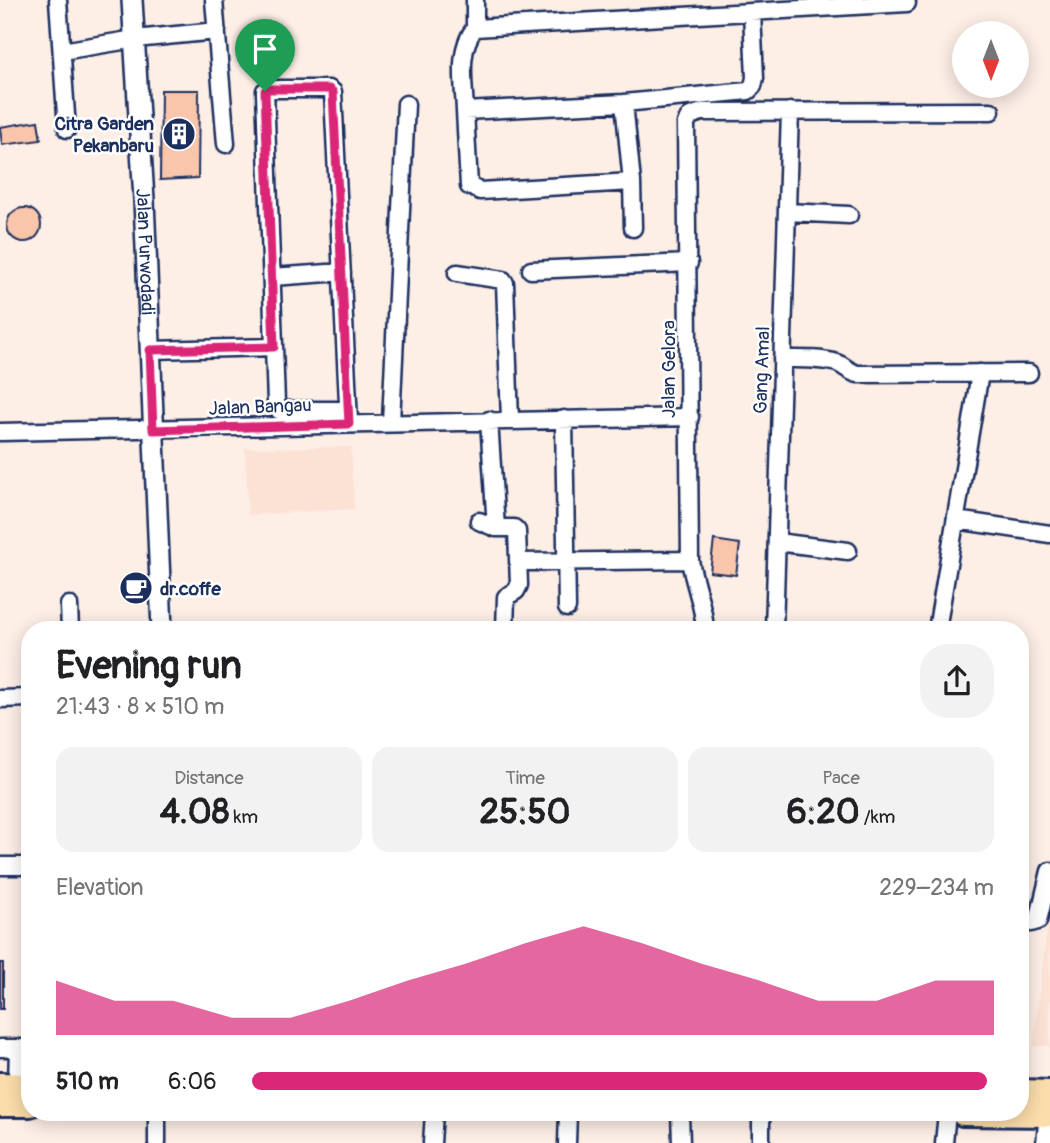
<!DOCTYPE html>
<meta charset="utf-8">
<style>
:root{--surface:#fff;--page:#f2f2f2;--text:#202124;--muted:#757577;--accent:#db2777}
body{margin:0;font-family:Pangolin,sans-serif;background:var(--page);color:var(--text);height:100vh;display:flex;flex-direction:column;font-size:26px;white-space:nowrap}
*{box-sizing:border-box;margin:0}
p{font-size:23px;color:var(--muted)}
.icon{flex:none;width:38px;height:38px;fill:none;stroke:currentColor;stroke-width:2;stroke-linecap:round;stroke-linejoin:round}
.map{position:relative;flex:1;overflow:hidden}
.panel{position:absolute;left:21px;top:621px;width:1008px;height:500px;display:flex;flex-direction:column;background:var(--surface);border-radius:28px;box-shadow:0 4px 18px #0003}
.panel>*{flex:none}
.needle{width:46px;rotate:180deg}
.buttons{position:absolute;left:952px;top:21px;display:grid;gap:14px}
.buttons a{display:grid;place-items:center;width:77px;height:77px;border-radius:50%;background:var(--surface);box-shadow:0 4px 18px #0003;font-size:35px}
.pin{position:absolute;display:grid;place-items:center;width:60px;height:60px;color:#fff;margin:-72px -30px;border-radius:50% 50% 50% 0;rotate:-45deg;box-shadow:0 0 7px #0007}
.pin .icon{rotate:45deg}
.round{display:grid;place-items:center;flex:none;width:74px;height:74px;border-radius:28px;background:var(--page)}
.head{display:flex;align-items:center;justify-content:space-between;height:119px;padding:0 35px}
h1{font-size:38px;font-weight:700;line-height:52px}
.stats{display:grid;grid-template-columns:repeat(3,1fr);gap:10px;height:119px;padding:7px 35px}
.stats div{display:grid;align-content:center;border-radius:18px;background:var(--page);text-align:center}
.stats b{font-size:35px;font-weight:700}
.stats small{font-size:19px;font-weight:400}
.stats p{font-size:19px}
.chart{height:196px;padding:14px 35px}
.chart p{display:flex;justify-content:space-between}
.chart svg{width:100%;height:126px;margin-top:7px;fill:var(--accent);opacity:.7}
ul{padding:0 35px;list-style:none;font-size:23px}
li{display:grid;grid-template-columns:112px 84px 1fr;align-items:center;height:52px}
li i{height:18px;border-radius:9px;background:var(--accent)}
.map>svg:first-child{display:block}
.built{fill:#fce2d4}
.building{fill:#f9c5ab;stroke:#1b2f5e;stroke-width:2}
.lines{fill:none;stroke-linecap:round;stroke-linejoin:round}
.minor-casing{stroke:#1b2f5e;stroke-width:21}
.tertiary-casing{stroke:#1b2f5e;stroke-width:24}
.primary-casing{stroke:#1b2f5e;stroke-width:30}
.minor{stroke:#fff;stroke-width:16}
.tertiary{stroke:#fff;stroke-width:19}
.primary{stroke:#fbddab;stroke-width:24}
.route-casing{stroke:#fff;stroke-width:14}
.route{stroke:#db2777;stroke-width:9}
.labels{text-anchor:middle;stroke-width:5;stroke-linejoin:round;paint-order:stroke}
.poi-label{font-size:19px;font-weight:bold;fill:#1b2f5e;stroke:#fff;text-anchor:end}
.street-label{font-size:19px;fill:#1b2f5e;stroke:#fff}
</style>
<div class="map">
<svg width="1050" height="1143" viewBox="0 0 1050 1143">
<rect width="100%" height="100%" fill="#fdeee6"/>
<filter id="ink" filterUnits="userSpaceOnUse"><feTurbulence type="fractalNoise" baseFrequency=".0143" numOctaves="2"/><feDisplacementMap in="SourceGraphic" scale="14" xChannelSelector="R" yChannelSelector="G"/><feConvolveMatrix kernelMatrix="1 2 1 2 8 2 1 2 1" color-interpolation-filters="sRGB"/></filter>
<g filter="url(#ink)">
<path class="built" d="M 351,447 L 354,509 L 248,515 L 245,448 Z
M 1050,902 L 1050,1046 L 1033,1046 Z"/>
<path class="building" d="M 161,90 L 199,90 L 198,178 L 160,180 Z
M 38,121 L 41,140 L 2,145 L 0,127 Z
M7 225a17 17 0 1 1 34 0a17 17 0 1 1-34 0Z
M 714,540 L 740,544 L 736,575 L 710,572 Z
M 0,963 L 3,963 L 3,1009 L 0,1009 Z"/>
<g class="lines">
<defs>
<path id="minor" d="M 58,0 L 67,129
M 214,0 L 226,144
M 475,0 L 475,28 L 907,3
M 475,28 C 457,50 464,83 465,111 L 624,103 L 748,91 L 753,86 L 755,78 L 752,13
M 62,51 L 135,39 L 217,31
M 624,103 L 632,182 L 633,228
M 465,111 L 469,186 L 480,191 L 632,182
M 787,212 L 849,215
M 531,270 L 689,263
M 457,273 L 503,280 L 505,283 L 510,420
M 272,277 L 342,272
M 150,350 L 274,347
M 782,359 C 800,359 819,358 837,363 C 845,366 849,372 858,374 L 1029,373
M 348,410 L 279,410 L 276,403 L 265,91 L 269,89 L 329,89 L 333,92 L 349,423
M 564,419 L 567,608
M 489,420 L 496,528
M 391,422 L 406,104
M 0,432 L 690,417
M 956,520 L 1050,534
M 479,521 L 496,528 L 514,528 L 517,531 L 519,585 L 516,591 L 506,597 L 505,630
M 777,542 L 848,551
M 519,562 L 690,560
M 69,605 L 70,630
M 705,630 C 704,605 694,585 690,560 L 686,123 L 690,116 L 702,112 L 991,111
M 774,630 L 790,111
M 937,630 L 980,373
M 0,699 L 30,698
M 0,866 L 30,866
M 1020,922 L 1031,923 L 1038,921 L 1050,871
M 0,1048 L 30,1048
M 17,1085 L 18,1048
M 157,1113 L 157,1143
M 680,1113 L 681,1143
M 432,1143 L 434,1113
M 567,1143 L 568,1113
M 761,1143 L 761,1113
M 944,1143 L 947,1113
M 1045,1143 L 1048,1114"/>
<g id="tertiary">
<path id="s1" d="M 132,0 L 144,200 L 162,630"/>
</g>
<path id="primary" d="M 0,1085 L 30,1086
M 1020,1092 L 1050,1093
M 0,1104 L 30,1104
M 963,1113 L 1050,1114"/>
</defs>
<use href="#minor" class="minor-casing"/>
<use href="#tertiary" class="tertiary-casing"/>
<use href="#primary" class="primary-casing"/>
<use href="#minor" class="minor"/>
<use href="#tertiary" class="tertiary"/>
<use href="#primary" class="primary"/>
</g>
</g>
<g class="lines" filter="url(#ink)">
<defs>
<path id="route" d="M 269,89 L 329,89 L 333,92 L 349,424 L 153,430 L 150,350 L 274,347 L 265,91 Z"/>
</defs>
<use href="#route" class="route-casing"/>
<use href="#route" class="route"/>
</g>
<defs>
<symbol id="building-disc" viewBox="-11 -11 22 22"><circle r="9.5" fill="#1b2f5e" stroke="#fff"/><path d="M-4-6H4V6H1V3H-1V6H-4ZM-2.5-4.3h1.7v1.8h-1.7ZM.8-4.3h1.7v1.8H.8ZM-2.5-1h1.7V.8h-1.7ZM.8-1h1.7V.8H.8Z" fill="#fff"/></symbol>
<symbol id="cafe-disc" viewBox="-11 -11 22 22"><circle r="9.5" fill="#1b2f5e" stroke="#fff"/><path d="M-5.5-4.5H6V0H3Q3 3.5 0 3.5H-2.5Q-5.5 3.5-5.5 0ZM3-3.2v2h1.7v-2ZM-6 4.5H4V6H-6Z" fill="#fff"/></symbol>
</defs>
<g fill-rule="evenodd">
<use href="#building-disc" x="160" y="115" width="38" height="38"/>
<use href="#cafe-disc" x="117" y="569" width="38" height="38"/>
</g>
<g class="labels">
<g class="poi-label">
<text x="154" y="130">Citra Garden<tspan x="154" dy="22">Pekanbaru</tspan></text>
<text x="160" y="595" text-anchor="start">dr.coffe</text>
</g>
<g class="street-label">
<text dy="7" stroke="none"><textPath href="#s1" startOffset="252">Jalan Purwodadi</textPath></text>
<text transform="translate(668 369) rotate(-90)" y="7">Jalan Gelora</text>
<text transform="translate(761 370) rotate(-88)" y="7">Gang Amal</text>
<text transform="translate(260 406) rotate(-2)" y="7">Jalan Bangau</text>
</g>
</g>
</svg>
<div class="buttons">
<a><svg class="needle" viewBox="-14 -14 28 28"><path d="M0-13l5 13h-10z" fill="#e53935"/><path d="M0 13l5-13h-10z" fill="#757577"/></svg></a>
</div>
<div class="pin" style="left:265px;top:91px;background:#1e9e55"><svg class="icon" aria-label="arrive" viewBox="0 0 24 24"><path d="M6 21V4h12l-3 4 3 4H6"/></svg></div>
<section class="panel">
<div class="head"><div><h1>Evening run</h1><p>21:43 · 8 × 510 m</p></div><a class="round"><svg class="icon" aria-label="share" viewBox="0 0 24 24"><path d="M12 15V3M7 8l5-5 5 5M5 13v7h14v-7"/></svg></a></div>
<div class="stats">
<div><p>Distance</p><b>4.08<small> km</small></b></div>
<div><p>Time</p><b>25:50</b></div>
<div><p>Pace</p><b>6:20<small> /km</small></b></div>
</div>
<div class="chart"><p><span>Elevation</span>229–234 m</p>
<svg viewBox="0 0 160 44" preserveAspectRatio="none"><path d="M0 44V25L10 32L20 32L30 38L40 38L50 32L60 25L70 19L80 12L90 6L100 12L110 19L120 25L130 32L140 32L150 25L160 25V44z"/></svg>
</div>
<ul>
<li><b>510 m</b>6:06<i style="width:99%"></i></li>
</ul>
</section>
</div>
